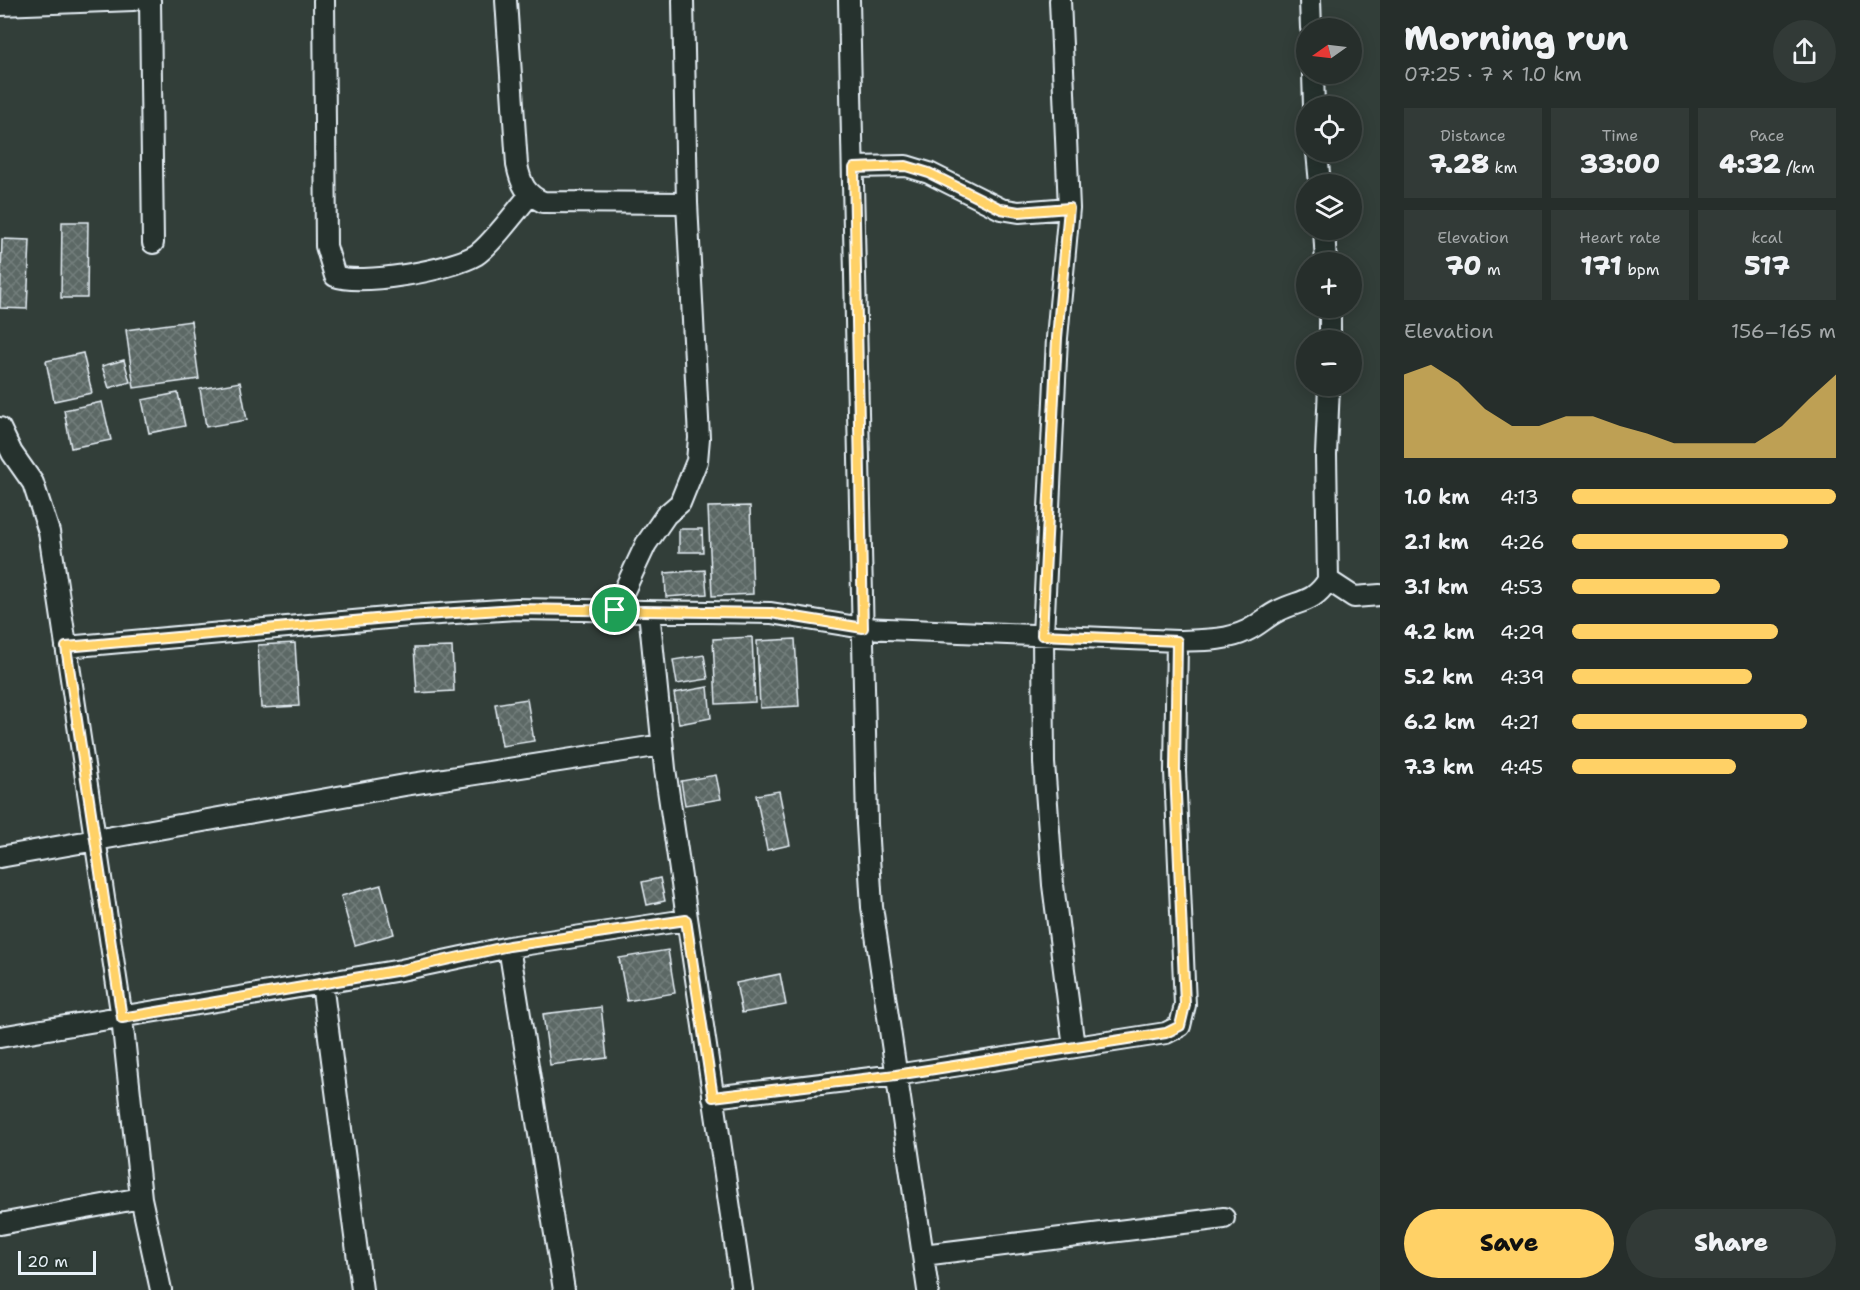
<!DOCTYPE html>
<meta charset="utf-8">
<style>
:root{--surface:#262e2b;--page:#323a37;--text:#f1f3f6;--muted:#a4a8a9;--line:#424a47;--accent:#ffd166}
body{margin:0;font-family:"Shantell Sans",sans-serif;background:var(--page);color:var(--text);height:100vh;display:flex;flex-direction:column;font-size:22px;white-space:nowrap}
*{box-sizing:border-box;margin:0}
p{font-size:20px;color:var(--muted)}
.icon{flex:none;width:33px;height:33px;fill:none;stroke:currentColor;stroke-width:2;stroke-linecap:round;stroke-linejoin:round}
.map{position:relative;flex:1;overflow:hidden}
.drawer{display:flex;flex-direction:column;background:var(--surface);width:480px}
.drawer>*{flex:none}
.needle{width:39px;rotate:256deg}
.fabs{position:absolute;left:1296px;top:18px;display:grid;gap:12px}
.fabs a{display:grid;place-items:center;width:66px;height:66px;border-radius:50%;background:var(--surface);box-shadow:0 3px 15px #0003,0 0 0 2px var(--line);font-size:30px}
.scale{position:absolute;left:18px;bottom:15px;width:78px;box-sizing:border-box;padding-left:6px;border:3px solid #e8f1f8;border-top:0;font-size:16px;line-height:21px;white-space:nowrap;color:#e8f1f8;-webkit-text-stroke:4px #26332d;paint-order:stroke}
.pin{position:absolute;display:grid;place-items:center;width:51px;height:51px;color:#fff;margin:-26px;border:3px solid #fff;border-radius:50%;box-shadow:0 2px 6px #0007}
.round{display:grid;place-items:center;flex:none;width:63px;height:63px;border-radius:32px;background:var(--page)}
.overview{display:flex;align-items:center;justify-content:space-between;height:102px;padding:0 24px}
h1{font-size:33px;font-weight:800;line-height:45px}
.metrics{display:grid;grid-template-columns:repeat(3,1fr);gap:9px;height:102px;padding:6px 24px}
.metrics div{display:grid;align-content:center;border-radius:0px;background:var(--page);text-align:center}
.metrics b{font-size:26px;font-weight:800}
.metrics small{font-size:16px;font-weight:400}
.metrics p{font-size:16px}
.chart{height:168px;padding:12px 24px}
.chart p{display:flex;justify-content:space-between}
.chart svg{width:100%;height:108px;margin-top:6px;fill:var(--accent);opacity:.7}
.cta{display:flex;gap:12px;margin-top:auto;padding:12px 24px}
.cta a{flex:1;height:69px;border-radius:36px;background:var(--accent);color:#111;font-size:24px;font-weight:800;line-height:69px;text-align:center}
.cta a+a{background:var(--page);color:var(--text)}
ul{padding:0 24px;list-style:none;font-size:20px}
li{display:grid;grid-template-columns:96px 72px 1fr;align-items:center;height:45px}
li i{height:15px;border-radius:8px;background:var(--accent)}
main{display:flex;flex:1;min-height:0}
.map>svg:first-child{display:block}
.building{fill:url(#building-cross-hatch);stroke:#e8f1f8;stroke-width:1.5}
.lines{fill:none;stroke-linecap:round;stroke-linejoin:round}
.street-casing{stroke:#e8f1f8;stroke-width:24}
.street{stroke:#26332d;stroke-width:20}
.route-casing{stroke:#fff;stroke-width:12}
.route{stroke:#ffd166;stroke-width:8}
</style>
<main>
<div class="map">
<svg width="1380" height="1290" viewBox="0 0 1380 1290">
<defs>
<pattern id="building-cross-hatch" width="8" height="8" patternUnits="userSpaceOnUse" patternTransform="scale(1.5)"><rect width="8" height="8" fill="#5c6865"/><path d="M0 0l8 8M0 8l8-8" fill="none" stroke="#737e7c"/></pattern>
</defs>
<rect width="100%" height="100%" fill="#323e39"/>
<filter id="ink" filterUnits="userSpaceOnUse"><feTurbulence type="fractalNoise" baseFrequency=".0167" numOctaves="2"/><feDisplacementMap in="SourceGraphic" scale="12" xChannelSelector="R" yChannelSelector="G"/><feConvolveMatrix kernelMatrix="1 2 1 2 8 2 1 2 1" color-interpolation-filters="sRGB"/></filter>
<g filter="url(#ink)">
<path class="building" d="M 62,222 L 88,222 L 87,298 L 61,298 Z
M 2,239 L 30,240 L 27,309 L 0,308 Z
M 191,321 L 199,379 L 134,388 L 126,330 Z
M 83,353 L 92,393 L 54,401 L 46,361 Z
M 124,360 L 130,382 L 109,388 L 102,366 Z
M 240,382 L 247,420 L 206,427 L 200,389 Z
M 178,393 L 185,426 L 149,433 L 142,400 Z
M 102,402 L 111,440 L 71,448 L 64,410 Z
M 750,506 L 753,594 L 712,596 L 708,507 Z
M 679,529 L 702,529 L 703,552 L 679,552 Z
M 705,570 L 707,594 L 666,597 L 665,573 Z
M 752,637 L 755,702 L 716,704 L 713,639 Z
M 795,639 L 799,706 L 760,708 L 757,641 Z
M 295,643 L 299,706 L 261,708 L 258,645 Z
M 452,647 L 454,691 L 417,693 L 414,648 Z
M 704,655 L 708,679 L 677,684 L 673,660 Z
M 708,687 L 711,718 L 679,724 L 674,693 Z
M 527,699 L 534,741 L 502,746 L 495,704 Z
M 716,775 L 721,799 L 685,805 L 681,781 Z
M 779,791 L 790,845 L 767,850 L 756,795 Z
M 660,878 L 665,901 L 647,905 L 642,882 Z
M 381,885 L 394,934 L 355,945 L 341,896 Z
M 668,950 L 675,993 L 627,1001 L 619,958 Z
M 780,974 L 786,1005 L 742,1013 L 736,983 Z
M 601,1007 L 607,1058 L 550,1065 L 543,1014 Z"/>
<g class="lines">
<defs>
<path id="street" d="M 150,0 L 153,243
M 324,0 L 326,246 L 335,276 C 360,286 451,270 476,255 C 491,245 516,211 529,196
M 506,0 L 517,165 C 521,184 525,194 543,202 L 687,203
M 849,0 L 867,824 L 872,907 L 928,1290
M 1060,0 L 1069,208 L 1057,338 L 1043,635 L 1044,763 L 1053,885 L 1074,1047
M 1310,0 L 1311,28
M 0,5 L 133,0
M 1313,74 L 1314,106
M 1317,152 L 1320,184
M 854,167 L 906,166 L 929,173 L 1001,209 L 1019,212 L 1069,208
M 1324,230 L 1326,262
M 1330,308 L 1330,340
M 0,428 L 12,453 L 33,483 L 49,532 L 122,1018 L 141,1198 L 161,1290
M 1328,580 L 1354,597 L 1380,595
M 615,610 L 646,544 L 666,515 L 680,503 L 697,461 L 699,438 L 687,203 L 683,0
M 649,611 L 665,769 L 742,1290
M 66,647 L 409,616 L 517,609 L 771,613 L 863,628 L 1177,641 C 1200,640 1226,641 1246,631 C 1258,626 1267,616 1278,611 C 1300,600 1314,603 1328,580 L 1326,455 L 1329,386
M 0,857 L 405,785 L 662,745
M 509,947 L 564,1290
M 322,983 L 362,1290
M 0,1037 L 401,970 L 509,947 L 686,920
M 713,1097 L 896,1075 L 1166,1033 L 1180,1026 L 1185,1005 L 1175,771 L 1177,641
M 0,1224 L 141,1198
M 923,1255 L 1224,1218"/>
</defs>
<use href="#street" class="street-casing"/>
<use href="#street" class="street"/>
</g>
</g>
<g class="lines" filter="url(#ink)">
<defs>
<path id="route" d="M 906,166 L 929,173 L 1001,209 L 1019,212 L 1069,208 L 1057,338 L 1042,635 L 1177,641 L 1175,771 L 1185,1005 L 1180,1026 L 1166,1033 L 896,1075 L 713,1097 L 686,920 L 509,946 L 401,970 L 122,1018 L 66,647 L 409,616 L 516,609 L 771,613 L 863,628 L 854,168 Z"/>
</defs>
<use href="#route" class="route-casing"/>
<use href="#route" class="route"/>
</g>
</svg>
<div class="fabs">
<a><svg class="needle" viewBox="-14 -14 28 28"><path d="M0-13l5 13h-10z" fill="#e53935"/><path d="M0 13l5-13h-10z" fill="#a4a8a9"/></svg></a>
<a><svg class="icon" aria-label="locate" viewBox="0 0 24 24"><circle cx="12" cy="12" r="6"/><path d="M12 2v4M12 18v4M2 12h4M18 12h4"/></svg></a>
<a><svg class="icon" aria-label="layers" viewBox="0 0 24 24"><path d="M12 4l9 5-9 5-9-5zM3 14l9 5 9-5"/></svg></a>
<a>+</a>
<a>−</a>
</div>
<div class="scale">20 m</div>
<div class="pin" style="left:615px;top:610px;background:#1e9e55"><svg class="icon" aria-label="arrive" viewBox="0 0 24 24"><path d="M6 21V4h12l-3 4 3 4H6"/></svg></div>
</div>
<section class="drawer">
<div class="overview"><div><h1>Morning run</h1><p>07:25 · 7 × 1.0 km</p></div><a class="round"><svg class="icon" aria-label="share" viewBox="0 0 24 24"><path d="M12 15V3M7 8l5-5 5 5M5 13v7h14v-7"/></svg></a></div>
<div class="metrics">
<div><p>Distance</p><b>7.28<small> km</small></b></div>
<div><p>Time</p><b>33:00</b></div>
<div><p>Pace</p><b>4:32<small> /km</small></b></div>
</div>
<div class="metrics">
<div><p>Elevation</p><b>70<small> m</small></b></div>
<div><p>Heart rate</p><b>171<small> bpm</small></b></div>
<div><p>kcal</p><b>517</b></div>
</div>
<div class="chart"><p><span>Elevation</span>156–165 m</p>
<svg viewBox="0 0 160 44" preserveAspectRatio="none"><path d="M0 44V10L10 6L20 13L30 24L40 31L50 31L60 27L70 27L80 31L90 34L100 38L110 38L120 38L130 38L140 31L150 20L160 10V44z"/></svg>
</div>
<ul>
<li><b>1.0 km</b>4:13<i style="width:100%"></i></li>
<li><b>2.1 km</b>4:26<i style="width:82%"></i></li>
<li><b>3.1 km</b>4:53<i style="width:56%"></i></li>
<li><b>4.2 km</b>4:29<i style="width:78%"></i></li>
<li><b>5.2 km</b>4:39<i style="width:68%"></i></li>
<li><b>6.2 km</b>4:21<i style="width:89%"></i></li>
<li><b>7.3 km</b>4:45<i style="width:62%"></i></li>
</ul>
<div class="cta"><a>Save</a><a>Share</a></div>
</section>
</main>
